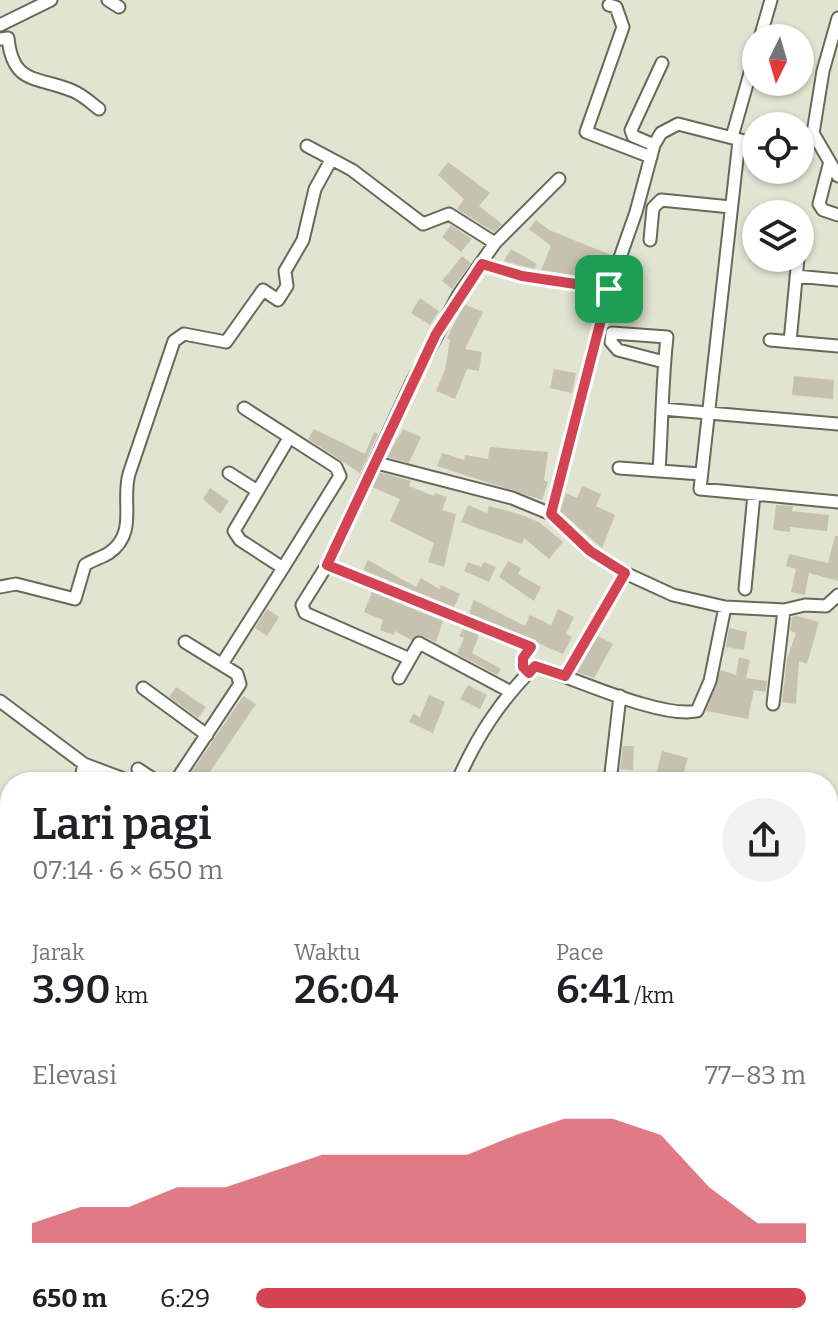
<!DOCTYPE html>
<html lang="id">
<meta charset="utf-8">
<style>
:root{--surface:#fff;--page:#f2f2f2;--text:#202124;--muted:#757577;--accent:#d34352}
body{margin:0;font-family:Bitter,serif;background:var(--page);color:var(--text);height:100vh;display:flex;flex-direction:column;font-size:30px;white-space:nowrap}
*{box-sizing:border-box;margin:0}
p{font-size:26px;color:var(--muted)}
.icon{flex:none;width:44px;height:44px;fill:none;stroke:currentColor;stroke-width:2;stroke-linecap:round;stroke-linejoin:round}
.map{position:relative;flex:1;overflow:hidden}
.details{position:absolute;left:0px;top:772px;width:838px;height:572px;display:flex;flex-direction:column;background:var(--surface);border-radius:32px 32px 0 0;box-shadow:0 2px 6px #0004}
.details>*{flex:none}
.needle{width:52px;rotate:185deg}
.buttons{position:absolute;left:742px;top:24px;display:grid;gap:16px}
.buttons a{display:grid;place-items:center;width:72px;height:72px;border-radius:50%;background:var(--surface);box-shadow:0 2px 6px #0004;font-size:40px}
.pin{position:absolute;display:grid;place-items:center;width:68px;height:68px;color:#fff;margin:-34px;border-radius:16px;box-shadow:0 4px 12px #0006}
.round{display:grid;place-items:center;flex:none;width:84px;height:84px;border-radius:42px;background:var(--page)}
.headline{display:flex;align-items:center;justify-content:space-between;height:136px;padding:0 32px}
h1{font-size:44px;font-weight:600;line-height:60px}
.metrics{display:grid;grid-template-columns:repeat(3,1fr);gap:12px;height:136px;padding:8px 32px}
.metrics div{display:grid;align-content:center}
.metrics b{font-size:40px;font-weight:600}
.metrics small{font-size:22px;font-weight:400}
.metrics p{font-size:22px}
.chart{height:224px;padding:16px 32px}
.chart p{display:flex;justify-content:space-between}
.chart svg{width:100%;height:144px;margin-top:8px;fill:var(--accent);opacity:.7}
ul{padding:0 32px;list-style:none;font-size:26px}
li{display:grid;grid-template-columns:128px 96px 1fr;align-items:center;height:60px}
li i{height:20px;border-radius:10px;background:var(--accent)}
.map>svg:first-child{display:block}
.building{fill:#c7c2b0}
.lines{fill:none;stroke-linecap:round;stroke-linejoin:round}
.street-casing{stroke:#676959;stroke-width:15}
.street{stroke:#fff;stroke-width:11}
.rail-casing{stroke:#7b7c70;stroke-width:7}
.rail{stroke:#eef1de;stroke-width:4;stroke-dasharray:12;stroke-linecap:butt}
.route-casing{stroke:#fff;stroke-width:16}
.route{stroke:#d34352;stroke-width:10}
</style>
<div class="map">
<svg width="838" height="1344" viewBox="0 0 838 1344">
<rect width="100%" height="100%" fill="#e1e4d1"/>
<path class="building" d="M 448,162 L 490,193 L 479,206 L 502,224 L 494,232 L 457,209 L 464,199 L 438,175 Z
M 536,220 L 549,230 L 611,255 L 601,279 L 541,270 L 551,246 L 529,229 Z
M 451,225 L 472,239 L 461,252 L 442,237 Z
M 511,249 L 537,264 L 534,269 L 504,261 Z
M 462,256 L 471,263 L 452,289 L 442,281 Z
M 420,298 L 439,311 L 430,325 L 411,313 Z
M 464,304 L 483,312 L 465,349 L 482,352 L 479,371 L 467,369 L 455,399 L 436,391 L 445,370 L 450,340 L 447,338 Z
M 554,369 L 576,373 L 572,393 L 550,388 Z
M 794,376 L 834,380 L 833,399 L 792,395 Z
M 314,429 L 365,454 L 374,432 L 378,434 L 360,473 L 308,439 Z
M 403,429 L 421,437 L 409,463 L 387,457 Z
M 490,447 L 548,452 L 544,480 L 548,482 L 542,500 L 437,466 L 442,453 L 464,460 L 465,455 L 488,459 Z
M 379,472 L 411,481 L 409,486 L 434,496 L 435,493 L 447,497 L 442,510 L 456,514 L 444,567 L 428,562 L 434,543 L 390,521 L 400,499 L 372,487 Z
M 582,486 L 601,494 L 596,506 L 615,515 L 602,548 L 560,511 L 566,493 L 577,498 Z
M 210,488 L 229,501 L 220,514 L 203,499 Z
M 468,505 L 487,513 L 489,506 L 519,514 L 539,522 L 563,542 L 549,559 L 524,538 L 522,544 L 461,522 Z
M 776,505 L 793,506 L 792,511 L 829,515 L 827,531 L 790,527 L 790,532 L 773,530 Z
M 835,536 L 838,536 L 838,581 L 809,573 L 805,595 L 791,592 L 796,569 L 786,566 L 789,554 L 828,563 Z
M 368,560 L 416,587 L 421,578 L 439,589 L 441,585 L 460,594 L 454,607 L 363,570 Z
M 508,561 L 521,568 L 518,574 L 541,587 L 534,601 L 499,577 Z
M 468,562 L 481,567 L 484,562 L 496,567 L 489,582 L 464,571 Z
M 372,592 L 443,621 L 436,642 L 420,635 L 411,640 L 395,631 L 394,635 L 380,630 L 383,620 L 364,612 Z
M 474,600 L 525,626 L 530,615 L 551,625 L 558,609 L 574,617 L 566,634 L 572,637 L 563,654 L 469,613 Z
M 267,609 L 279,617 L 267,636 L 255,628 Z
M 797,616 L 819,622 L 807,664 L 799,661 L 796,704 L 782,702 L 787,659 L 796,633 L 790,631 L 792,617 Z
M 729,628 L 747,632 L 744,650 L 726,647 Z
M 463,629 L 479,635 L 472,653 L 501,669 L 497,675 L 457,654 L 464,638 L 459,636 Z
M 598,636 L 613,644 L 594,678 L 577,672 Z
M 739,657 L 750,660 L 746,678 L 767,681 L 766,692 L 754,690 L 748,719 L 706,711 L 721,670 L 736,675 Z
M 468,685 L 487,695 L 480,709 L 460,699 Z
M 176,687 L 206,707 L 198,718 L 169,697 Z
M 429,695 L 445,702 L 433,733 L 409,722 L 413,714 L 420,717 Z
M 243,696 L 256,704 L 203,782 L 192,782 L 187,779 Z
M 623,746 L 634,746 L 633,770 L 620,769 Z
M 662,751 L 688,758 L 681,782 L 654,782 Z
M 838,1229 L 838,1280 L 828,1276 L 828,1253 Z"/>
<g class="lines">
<defs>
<path id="street" d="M 108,0 L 119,7
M 609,5 L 616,7 L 623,27 L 586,132 L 651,157
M 838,18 L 823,71 L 813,133 L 838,176
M 0,25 L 51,0
M 760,38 L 771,0
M 0,39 L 8,38 C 13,86 38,76 73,91 C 83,95 91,103 99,109
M 732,137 L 756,52
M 800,140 L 813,133
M 739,141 L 700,489 L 838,502
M 654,145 L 633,136 L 631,130 L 662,63
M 307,146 L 352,170 L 423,224 L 449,214 L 495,243
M 829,165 L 819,204 L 823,210 L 838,215
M 650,240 L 653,208 L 661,200 L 731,207
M 482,264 L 522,276 L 609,289
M 796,276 L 838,280
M 770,340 L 838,346
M 790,342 L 798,258
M 244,408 L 336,467 L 340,476 L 283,568
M 662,409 L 838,424
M 377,463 L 512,498 L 551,514 L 590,551 L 625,573 L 673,595 L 725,607 L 784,610 L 805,605 L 826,606 L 838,595
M 619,468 L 701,474
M 659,471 C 662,426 662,382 667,337 L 612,333 L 611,342 L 618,350 L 664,362
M 229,473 L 256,490
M 551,514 L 609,289 L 636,212 L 654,145 L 661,133 L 678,124 L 756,144
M 327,565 L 531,647 L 523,658 L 523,667 L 529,673
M 0,587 L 16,584 L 75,599 L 85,565 C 92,560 101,558 109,553 C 138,533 121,502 129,474 L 174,341 L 184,334 L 226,342 L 263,290 L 278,300 L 287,286 L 285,271 L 303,240 L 315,189 L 331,160
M 745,589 L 754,494
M 410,659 L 305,613 L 302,605 L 327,565 L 412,382 L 459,294 L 495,243 L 559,179
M 222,664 L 283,568 L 240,540 L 234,531 L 289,438
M 565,676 L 625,573
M 399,678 L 419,643 L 509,691
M 143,688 L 207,735
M 0,701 L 84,764 L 132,782
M 773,704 L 784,610
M 138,769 L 158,782
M 80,782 L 84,764
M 175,782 L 240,684 L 237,674 L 185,642
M 457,782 C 477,736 500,701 535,666 C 574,678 661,719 697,711 L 710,681 L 725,607
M 610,782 L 620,696
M 0,926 L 7,934 L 0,965
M 828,975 L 838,947
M 828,991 L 838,1000
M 0,1038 L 0,1090
M 828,1102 L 838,1105
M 828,1176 L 838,1179
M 0,1232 L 10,1232
M 33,1334 L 45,1344
M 170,1334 L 183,1344
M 359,1334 L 374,1344
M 482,1334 L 499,1344
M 558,1334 L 578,1344
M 828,1334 L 838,1337
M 281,1335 L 297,1344
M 60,1344 L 70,1334
M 344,1344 L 355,1334
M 411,1344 L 417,1334
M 624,1344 L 634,1334
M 779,1344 L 783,1334"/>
</defs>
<use href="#street" class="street-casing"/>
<use href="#street" class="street"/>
<defs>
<path id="rail" d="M 0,866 L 10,870
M 828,1132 L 838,1135"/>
</defs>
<use href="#rail" class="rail-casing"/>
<use href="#rail" class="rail"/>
</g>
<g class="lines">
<defs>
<path id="route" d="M 482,264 L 522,276 L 609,289 L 551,514 L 590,551 L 625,573 L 565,676 L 535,666 L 529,673 L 523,667 L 523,658 L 531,647 L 327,565 L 436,334 Z"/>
</defs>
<use href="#route" class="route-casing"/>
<use href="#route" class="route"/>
</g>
</svg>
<div class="buttons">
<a><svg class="needle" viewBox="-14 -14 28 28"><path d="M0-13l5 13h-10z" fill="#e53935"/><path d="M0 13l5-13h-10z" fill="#757577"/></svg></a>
<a><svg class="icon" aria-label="locate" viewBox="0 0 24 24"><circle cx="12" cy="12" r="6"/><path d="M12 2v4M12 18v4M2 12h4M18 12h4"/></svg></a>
<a><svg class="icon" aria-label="layers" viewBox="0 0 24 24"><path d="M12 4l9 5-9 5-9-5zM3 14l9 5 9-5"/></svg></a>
</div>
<div class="pin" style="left:609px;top:289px;background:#1e9e55"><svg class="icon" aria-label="arrive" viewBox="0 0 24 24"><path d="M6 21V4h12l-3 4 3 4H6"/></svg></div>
<section class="details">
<div class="headline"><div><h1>Lari pagi</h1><p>07:14 · 6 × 650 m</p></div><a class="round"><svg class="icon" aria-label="share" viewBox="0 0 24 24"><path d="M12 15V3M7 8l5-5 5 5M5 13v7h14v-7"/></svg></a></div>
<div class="metrics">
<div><p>Jarak</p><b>3.90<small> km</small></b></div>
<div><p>Waktu</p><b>26:04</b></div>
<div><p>Pace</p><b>6:41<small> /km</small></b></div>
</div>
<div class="chart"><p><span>Elevasi</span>77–83 m</p>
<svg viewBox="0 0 160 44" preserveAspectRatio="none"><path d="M0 44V38L10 33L20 33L30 27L40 27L50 22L60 17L70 17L80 17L90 17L100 11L110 6L120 6L130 11L140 27L150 38L160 38V44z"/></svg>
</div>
<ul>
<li><b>650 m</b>6:29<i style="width:100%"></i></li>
</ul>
</section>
</div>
